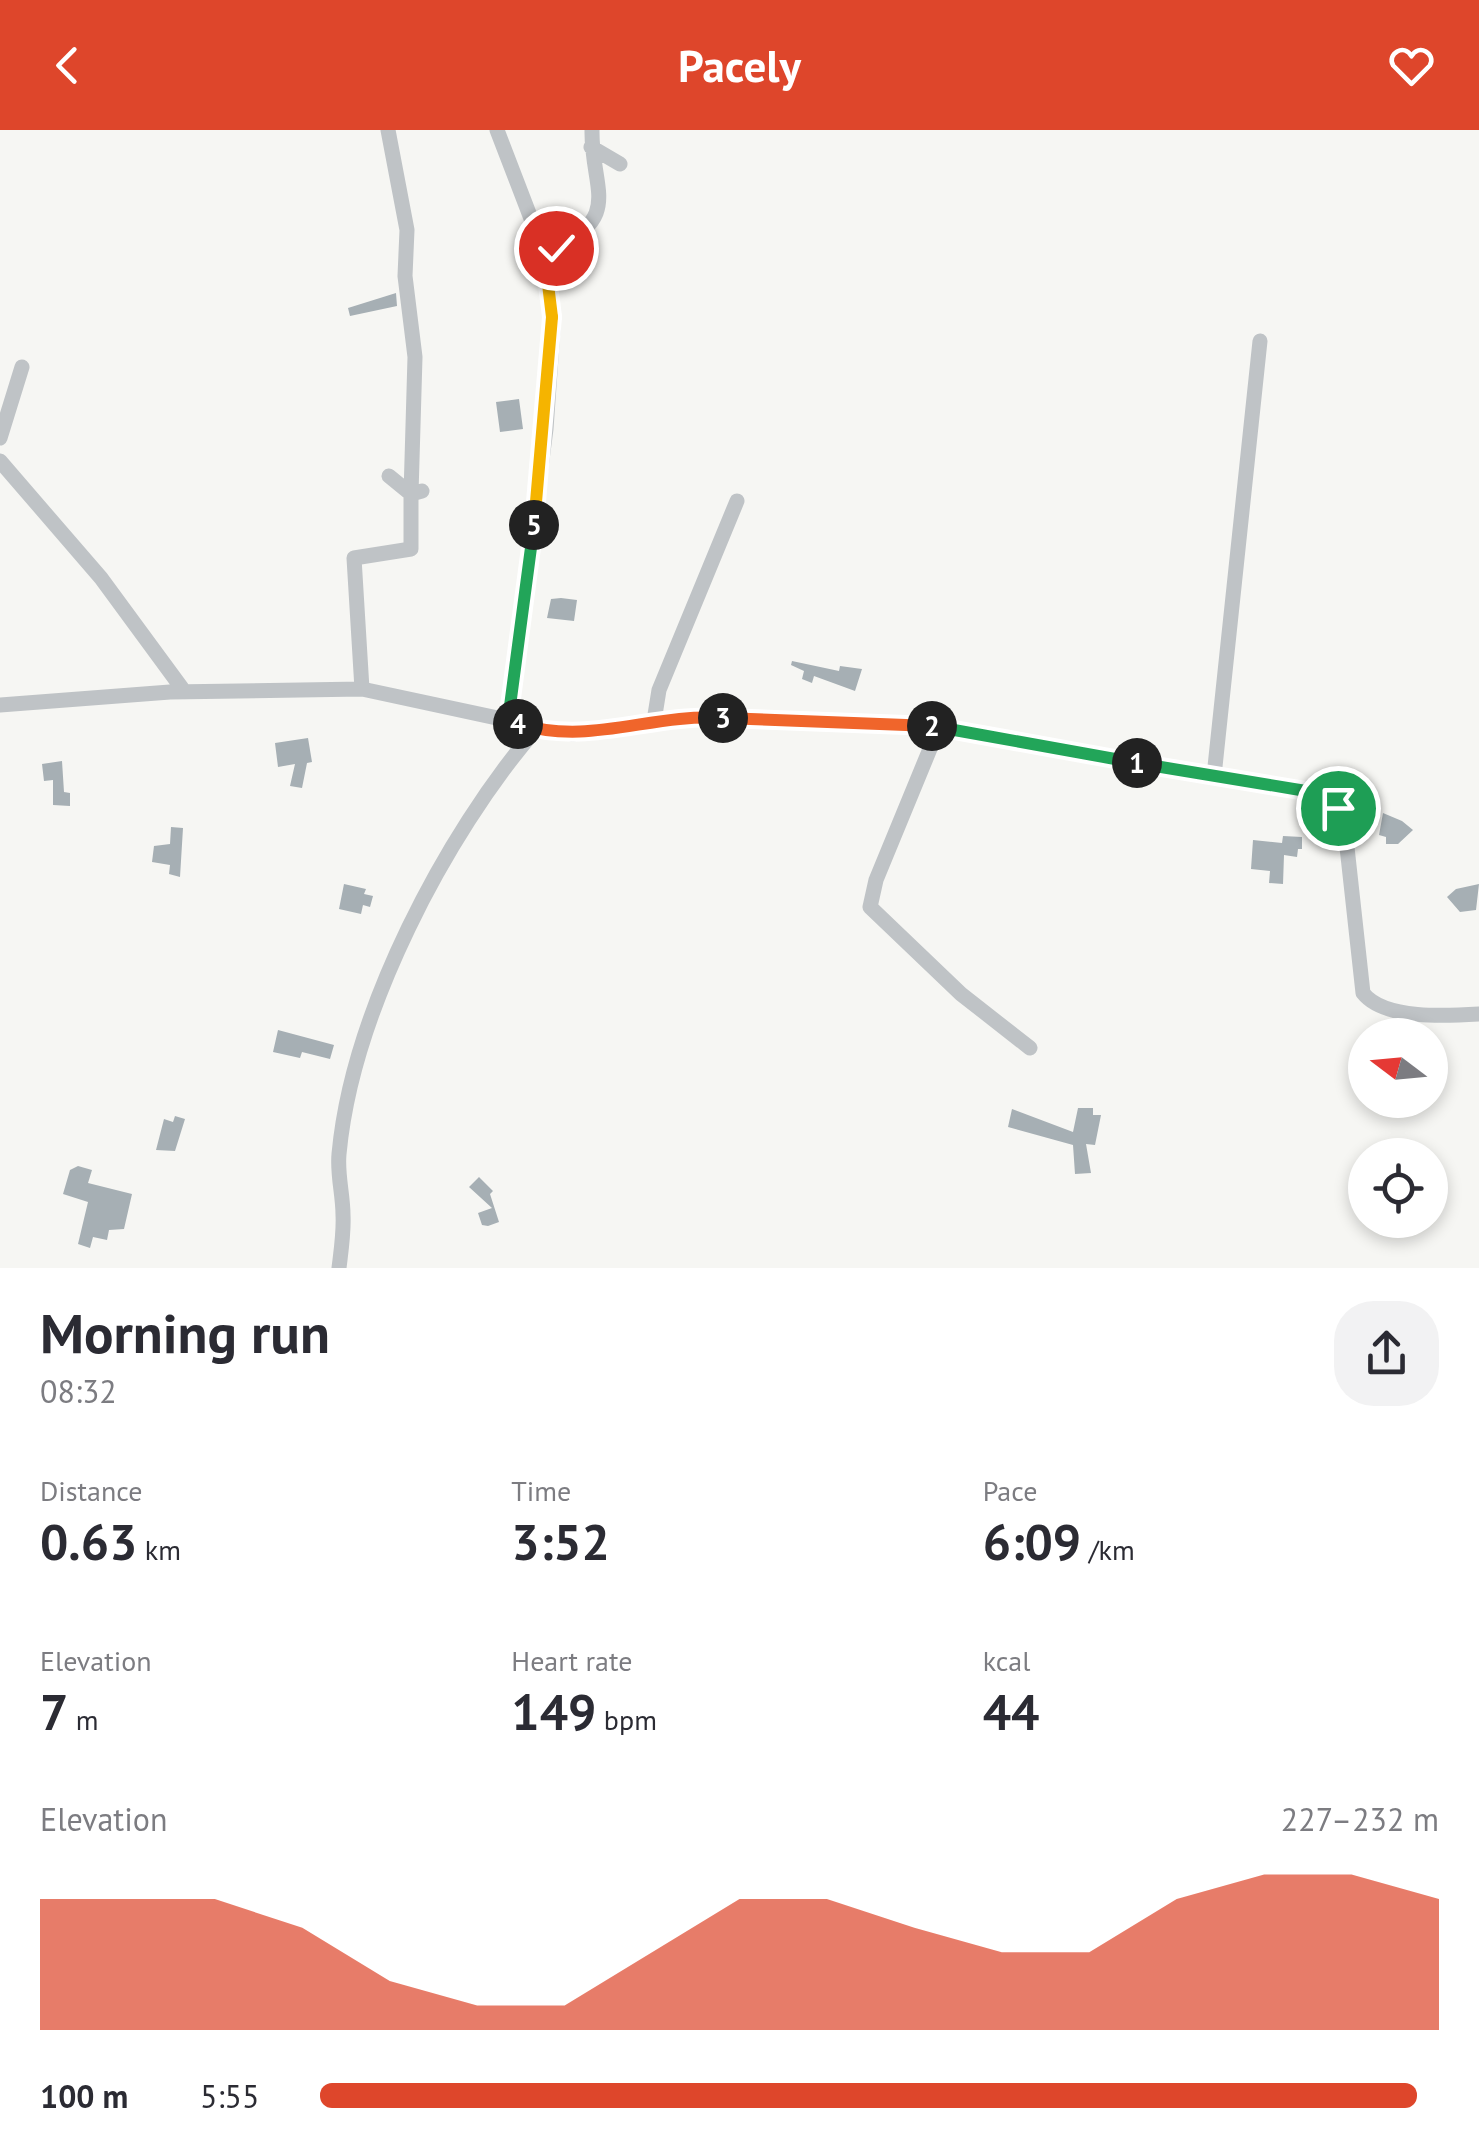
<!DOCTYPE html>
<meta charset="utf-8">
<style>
:root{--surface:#fff;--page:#f2f2f3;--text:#2b2b33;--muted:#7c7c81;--accent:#de462b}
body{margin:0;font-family:"PT Sans",sans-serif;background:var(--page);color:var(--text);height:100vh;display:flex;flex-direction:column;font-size:38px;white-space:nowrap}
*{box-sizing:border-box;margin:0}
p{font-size:32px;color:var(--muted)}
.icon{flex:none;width:55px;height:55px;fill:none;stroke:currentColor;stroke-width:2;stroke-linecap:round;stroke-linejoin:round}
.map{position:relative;height:1138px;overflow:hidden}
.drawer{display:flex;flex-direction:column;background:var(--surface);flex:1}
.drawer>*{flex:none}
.needle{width:65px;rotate:286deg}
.fabs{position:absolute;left:1348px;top:888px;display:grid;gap:20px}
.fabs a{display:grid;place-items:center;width:100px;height:100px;border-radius:50%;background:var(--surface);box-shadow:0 5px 15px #0003;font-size:50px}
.pin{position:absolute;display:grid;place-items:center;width:85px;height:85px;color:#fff;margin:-42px;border:5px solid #fff;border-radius:50%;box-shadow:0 2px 10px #0007}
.km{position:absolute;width:50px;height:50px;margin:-25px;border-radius:50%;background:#222;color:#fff;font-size:28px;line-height:50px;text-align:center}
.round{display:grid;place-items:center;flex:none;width:105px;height:105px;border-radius:40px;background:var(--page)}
.headline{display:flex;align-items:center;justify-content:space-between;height:170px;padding:0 40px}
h1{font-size:55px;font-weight:600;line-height:75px}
.metrics{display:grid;grid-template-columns:repeat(3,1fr);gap:15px;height:170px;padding:10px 40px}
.metrics div{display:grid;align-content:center}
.metrics b{font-size:50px;font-weight:600}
.metrics small{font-size:28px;font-weight:400}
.metrics p{font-size:28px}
.chart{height:280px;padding:20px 40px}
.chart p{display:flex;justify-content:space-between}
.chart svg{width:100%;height:180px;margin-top:10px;fill:var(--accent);opacity:.7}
ul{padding:0 40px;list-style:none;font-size:32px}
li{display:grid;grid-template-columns:160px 120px 1fr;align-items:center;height:75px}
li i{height:25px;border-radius:12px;background:var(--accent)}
header{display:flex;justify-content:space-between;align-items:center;height:130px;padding:0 40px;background:var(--accent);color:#fff;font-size:45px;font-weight:600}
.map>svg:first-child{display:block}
.building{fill:#a6afb4}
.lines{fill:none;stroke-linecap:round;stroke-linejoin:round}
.street{stroke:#bfc3c6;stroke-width:15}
.split-1-casing{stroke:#fff;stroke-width:20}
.split-2-casing{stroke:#fff;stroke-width:20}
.split-3-casing{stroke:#fff;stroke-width:20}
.split-4-casing{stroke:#fff;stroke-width:20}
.split-5-casing{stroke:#fff;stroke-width:20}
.split-6-casing{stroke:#fff;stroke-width:20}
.split-7-casing{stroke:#fff;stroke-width:20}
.split-1{stroke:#22a559;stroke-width:12}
.split-2{stroke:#22a559;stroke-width:12}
.split-3{stroke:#f0652b;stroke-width:12}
.split-4{stroke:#f0652b;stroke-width:12}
.split-5{stroke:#22a559;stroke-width:12}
.split-6{stroke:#f5b400;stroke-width:12}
.split-7{stroke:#f5b400;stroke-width:12}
</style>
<header><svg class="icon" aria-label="back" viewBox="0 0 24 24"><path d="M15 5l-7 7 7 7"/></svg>Pacely<svg class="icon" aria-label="heart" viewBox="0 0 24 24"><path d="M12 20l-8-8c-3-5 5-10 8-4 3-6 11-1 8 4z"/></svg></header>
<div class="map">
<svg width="1479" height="1138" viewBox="0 0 1479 1138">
<rect width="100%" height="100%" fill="#f6f6f3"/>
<path class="building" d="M 396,163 L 397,176 L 350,186 L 348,178 Z
M 519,269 L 523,299 L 500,302 L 496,272 Z
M 561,468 L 577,470 L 574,491 L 547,488 L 551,469 Z
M 792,531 L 839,541 L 840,536 L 862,539 L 855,561 L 814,546 L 812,553 L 802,549 L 804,541 L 791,535 Z
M 308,608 L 312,632 L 307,633 L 302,658 L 290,656 L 295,634 L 278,637 L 275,613 Z
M 62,631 L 64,662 L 70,663 L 70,676 L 53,675 L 53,650 L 44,651 L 42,634 Z
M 1383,683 L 1402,691 L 1413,700 L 1398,714 L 1386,714 L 1386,707 L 1379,705 Z
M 171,697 L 183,698 L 180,747 L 169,744 L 170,735 L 152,732 L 154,716 L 170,714 Z
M 1283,706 L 1302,707 L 1302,719 L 1298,719 L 1297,727 L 1284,725 L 1283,754 L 1269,753 L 1270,741 L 1251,739 L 1253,710 L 1282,713 Z
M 344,754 L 366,759 L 364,764 L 373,766 L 370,777 L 363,775 L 361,784 L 339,779 Z
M 1479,754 L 1476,780 L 1460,782 L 1447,767 L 1456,759 Z
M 278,900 L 334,915 L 330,929 L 302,922 L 300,928 L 273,922 Z
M 1078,978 L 1093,978 L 1093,985 L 1101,985 L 1095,1015 L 1086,1014 L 1091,1043 L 1075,1044 L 1073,1015 L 1008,997 L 1012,979 L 1073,1002 Z
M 175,986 L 185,989 L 175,1021 L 156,1020 L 164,989 L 173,992 Z
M 78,1036 L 92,1040 L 88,1053 L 132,1064 L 124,1099 L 109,1100 L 107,1110 L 93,1107 L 90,1118 L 78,1114 L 88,1072 L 63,1064 L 70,1040 Z
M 479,1047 L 493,1061 L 490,1064 L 499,1092 L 488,1096 L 482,1095 L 478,1083 L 492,1078 L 469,1057 Z"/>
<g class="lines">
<path class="street" d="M 388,0 L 407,100 L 405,146 L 415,227 L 411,364 L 422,361
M 497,0 L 545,125 L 553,199 L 546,299 L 508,591
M 591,17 L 620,34
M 550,137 L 556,118 C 623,85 591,59 592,0
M 0,308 L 22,237
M 0,331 L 101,448 L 184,561
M 362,559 L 354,428 L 411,419 L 411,364 L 389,346
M 0,575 L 170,562 L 362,559 L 572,604 L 696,586 L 939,597 L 1312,662 L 1328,669 L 1344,690 L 1363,863 C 1384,890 1448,886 1479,884
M 654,591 L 659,560 L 737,371
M 939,597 L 876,750 L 870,777 L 961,864 L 1030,918
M 1214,646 L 1260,211
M 339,1138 C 341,1121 344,1102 343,1085 C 343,1064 337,1045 339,1024 C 352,883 445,705 536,599"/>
</g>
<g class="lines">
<defs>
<path id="split-1" d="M 1137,633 L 1312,662 L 1338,678"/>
<path id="split-2" d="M 932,596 L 1137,633"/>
<path id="split-3" d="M 723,588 L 932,596"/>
<path id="split-4" d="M 518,594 C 592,616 650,583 723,588"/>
<path id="split-5" d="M 518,594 L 508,591 L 534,395"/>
<path id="split-6" d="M 534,395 L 552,187"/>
<path id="split-7" d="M 552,187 L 547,146 L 556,118"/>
</defs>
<use href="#split-1" class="split-1-casing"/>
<use href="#split-2" class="split-2-casing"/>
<use href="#split-3" class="split-3-casing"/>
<use href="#split-4" class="split-4-casing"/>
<use href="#split-5" class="split-5-casing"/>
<use href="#split-6" class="split-6-casing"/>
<use href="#split-7" class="split-7-casing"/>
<use href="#split-1" class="split-1"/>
<use href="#split-2" class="split-2"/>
<use href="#split-3" class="split-3"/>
<use href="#split-4" class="split-4"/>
<use href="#split-5" class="split-5"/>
<use href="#split-6" class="split-6"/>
<use href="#split-7" class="split-7"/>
</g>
</svg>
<div class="fabs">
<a><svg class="needle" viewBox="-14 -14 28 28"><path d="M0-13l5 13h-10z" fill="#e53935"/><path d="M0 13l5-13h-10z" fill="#7c7c81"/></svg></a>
<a><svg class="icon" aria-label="locate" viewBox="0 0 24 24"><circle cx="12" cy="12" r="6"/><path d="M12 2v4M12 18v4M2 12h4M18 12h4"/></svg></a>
</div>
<div class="pin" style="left:1338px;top:678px;background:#1e9e55"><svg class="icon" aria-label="arrive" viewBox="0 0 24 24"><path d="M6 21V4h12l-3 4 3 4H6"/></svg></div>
<div class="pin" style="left:556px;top:118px;background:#d93025"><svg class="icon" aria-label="check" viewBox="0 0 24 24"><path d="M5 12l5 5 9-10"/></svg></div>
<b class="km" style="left:1137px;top:633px">1</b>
<b class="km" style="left:932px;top:596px">2</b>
<b class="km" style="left:723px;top:588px">3</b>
<b class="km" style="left:518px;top:594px">4</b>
<b class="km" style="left:534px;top:395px">5</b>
</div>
<section class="drawer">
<div class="headline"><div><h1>Morning run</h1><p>08:32</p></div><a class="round"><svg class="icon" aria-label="share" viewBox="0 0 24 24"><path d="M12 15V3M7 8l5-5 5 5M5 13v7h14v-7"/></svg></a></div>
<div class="metrics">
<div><p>Distance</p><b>0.63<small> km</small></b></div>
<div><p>Time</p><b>3:52</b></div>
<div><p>Pace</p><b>6:09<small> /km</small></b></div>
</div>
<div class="metrics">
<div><p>Elevation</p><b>7<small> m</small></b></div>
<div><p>Heart rate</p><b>149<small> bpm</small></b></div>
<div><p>kcal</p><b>44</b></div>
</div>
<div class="chart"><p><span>Elevation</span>227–232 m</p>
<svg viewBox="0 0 160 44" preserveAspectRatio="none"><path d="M0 44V12L10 12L20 12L30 19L40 32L50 38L60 38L70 25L80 12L90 12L100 19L110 25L120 25L130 12L140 6L150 6L160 12V44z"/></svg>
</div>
<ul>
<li><b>100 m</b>5:55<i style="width:98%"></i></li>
</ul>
</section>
